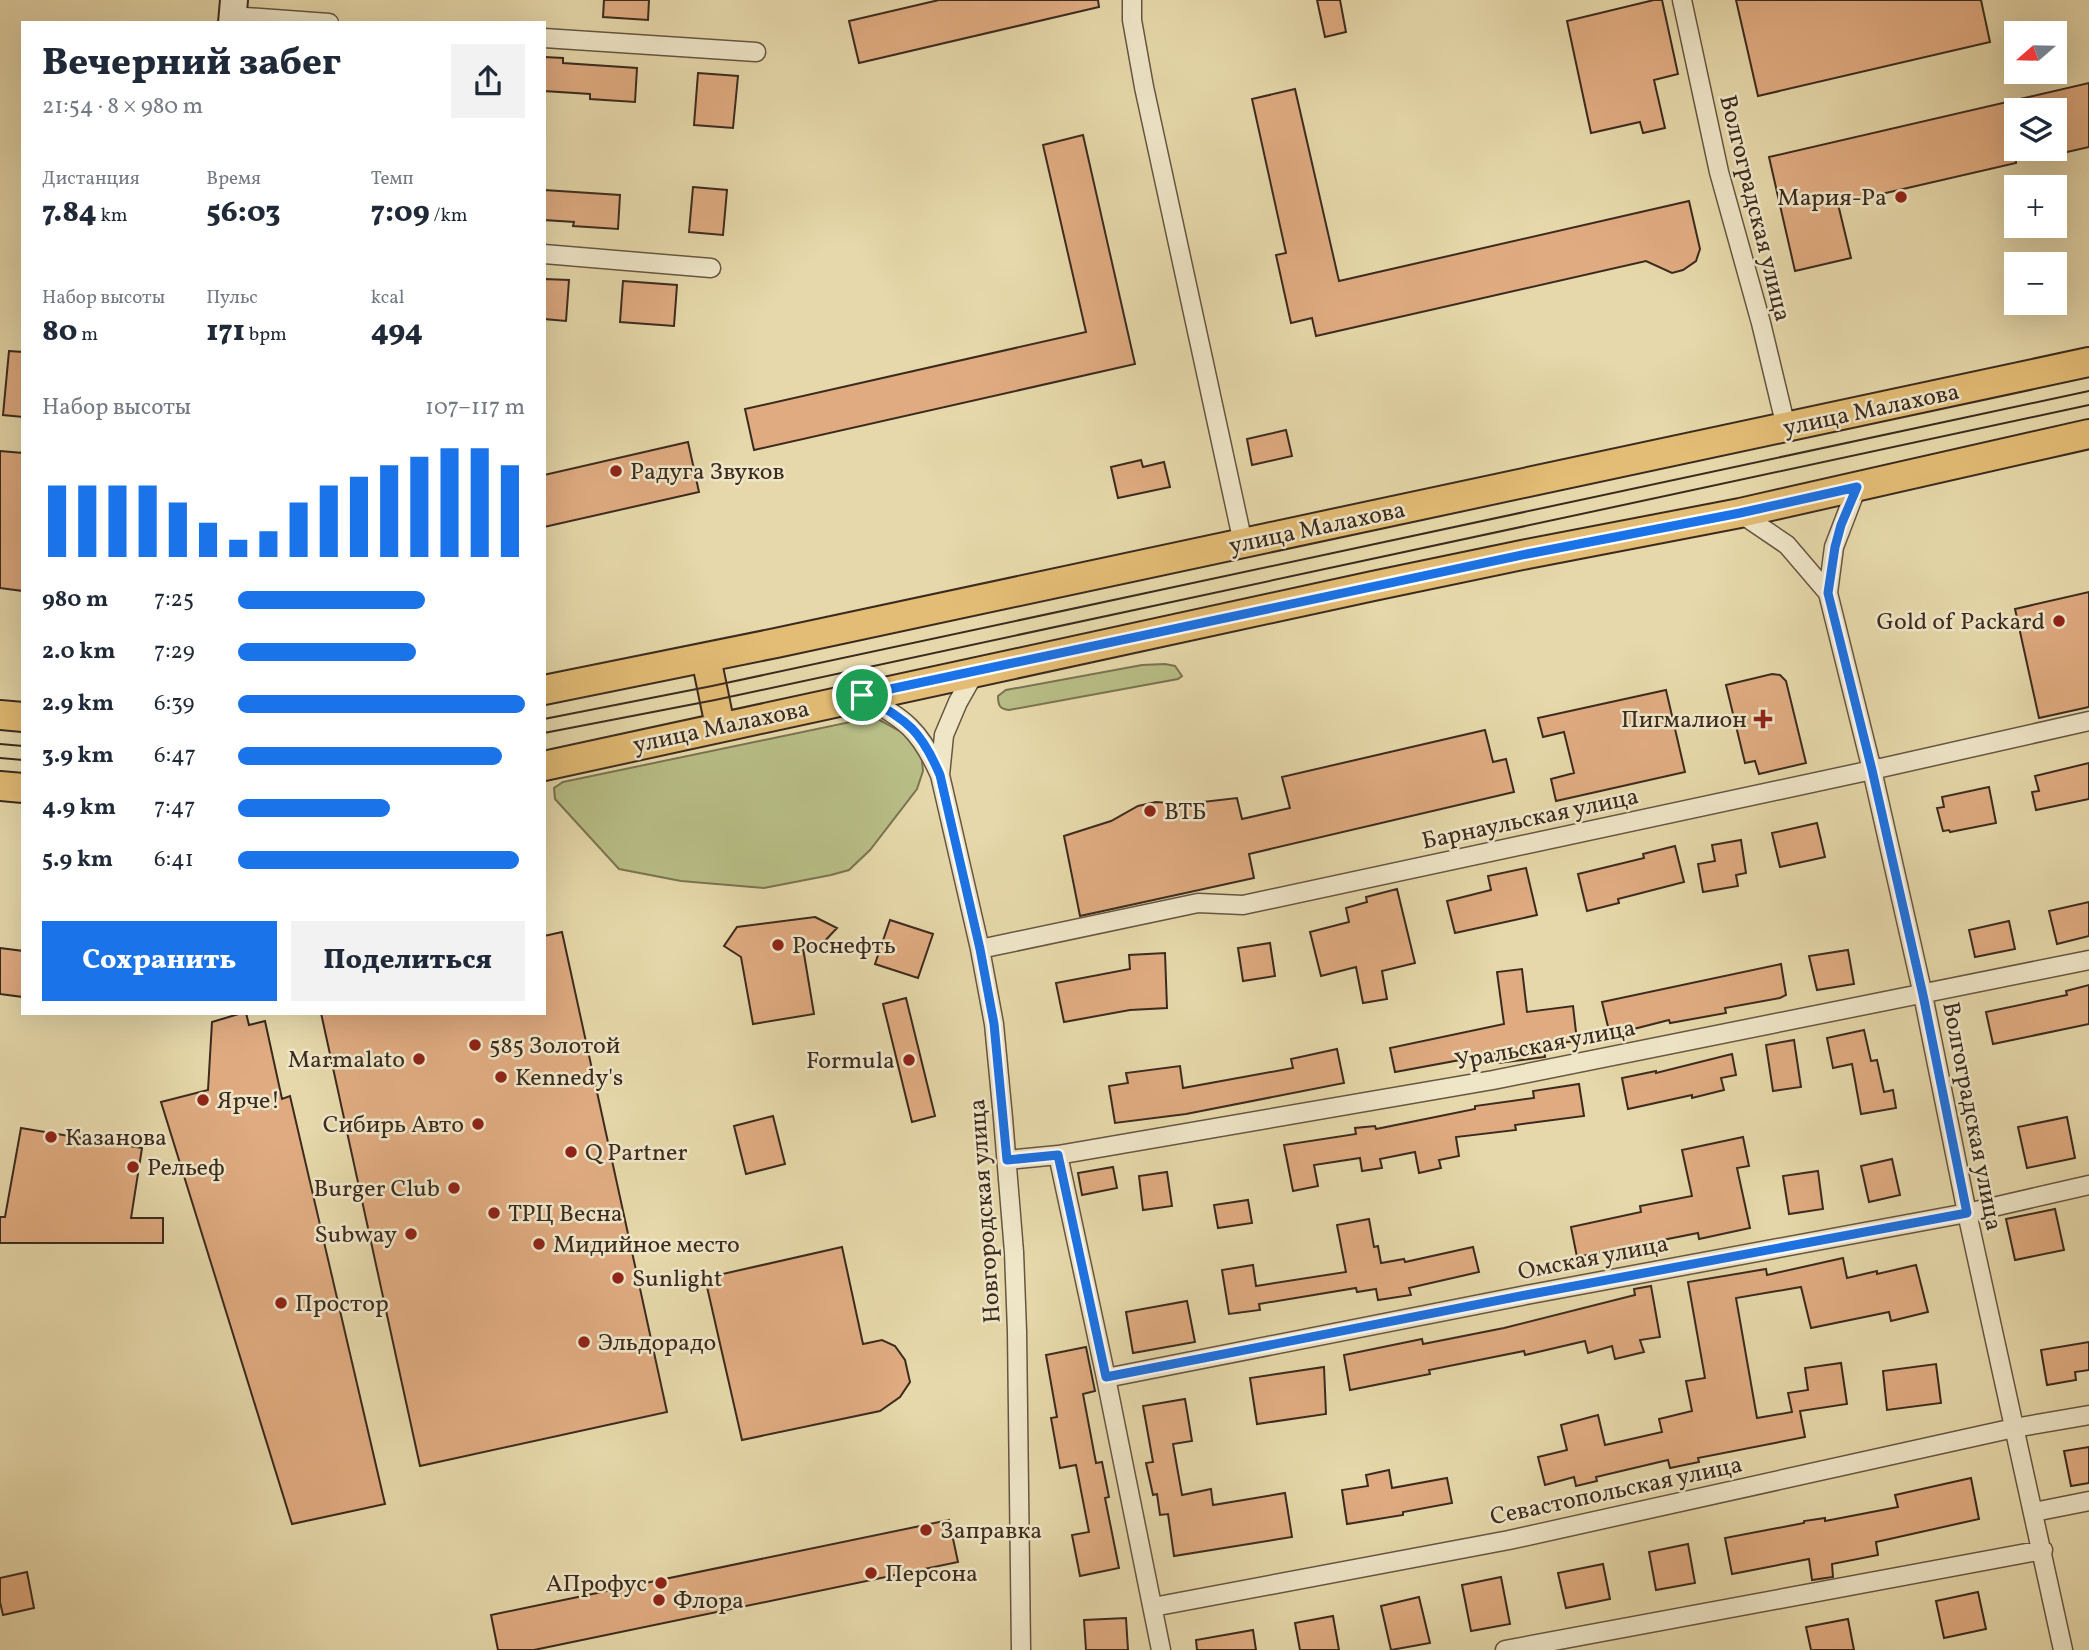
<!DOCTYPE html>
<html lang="ru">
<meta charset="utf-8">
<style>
:root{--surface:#fff;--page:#f2f2f3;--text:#1f2937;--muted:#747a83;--accent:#1a73e8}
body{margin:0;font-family:Vollkorn,serif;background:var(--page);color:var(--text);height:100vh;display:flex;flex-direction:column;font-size:26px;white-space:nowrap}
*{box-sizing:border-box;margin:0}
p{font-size:23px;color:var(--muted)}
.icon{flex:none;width:38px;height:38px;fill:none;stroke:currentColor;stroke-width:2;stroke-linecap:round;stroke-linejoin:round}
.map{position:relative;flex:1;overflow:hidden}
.drawer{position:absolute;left:21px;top:21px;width:525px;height:994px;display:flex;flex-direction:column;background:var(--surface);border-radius:0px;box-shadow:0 7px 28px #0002}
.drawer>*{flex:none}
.needle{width:46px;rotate:250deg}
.buttons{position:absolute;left:2004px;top:21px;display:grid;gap:14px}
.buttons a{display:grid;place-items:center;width:63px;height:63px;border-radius:0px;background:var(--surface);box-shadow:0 7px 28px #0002;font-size:35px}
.pin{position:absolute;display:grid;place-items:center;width:60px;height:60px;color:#fff;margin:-30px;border:4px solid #fff;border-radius:50%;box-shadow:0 2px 7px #0007}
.round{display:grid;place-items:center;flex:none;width:74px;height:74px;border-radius:0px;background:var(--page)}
.overview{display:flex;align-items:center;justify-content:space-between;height:119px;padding:0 21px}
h1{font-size:38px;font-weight:800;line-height:52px}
.figures{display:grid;grid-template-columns:repeat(3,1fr);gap:10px;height:119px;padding:7px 21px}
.figures div{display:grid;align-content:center}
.figures b{font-size:30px;font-weight:800}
.figures small{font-size:19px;font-weight:400}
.figures p{font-size:19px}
.chart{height:196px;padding:14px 21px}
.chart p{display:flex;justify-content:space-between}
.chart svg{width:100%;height:126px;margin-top:7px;stroke:var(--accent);stroke-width:6}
.primary-button{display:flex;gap:14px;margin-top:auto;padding:14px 21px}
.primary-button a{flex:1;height:80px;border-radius:0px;background:var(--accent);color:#fff;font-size:28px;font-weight:800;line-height:80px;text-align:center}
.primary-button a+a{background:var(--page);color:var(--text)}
ul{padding:0 21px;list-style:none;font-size:23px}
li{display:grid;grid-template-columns:112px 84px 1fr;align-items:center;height:52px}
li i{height:18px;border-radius:9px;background:var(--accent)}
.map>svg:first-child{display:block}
.green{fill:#b8be86;stroke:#7a7452;stroke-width:2}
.building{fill:#e0ab81;stroke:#3b2b1f;stroke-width:2}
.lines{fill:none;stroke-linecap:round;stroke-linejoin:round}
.street-casing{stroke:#665642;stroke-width:21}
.secondary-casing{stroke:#3b2b1f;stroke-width:30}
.primary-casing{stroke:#3b2b1f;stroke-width:32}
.street{stroke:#efe6c8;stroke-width:18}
.secondary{stroke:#efe6c8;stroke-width:26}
.primary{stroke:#e3bc75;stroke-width:28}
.tram{stroke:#3b2b1f;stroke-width:2}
.route-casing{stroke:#fff;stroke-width:14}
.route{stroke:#1a73e8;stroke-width:9}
.poi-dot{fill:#8f2418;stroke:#efe6c8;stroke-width:2.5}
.labels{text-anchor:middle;stroke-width:5;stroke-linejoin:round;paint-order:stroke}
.poi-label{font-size:24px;fill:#3b2b1f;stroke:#efe6c8;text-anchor:start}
.street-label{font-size:24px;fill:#3b2b1f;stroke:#efe6c8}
</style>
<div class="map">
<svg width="2089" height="1650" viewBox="0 0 2089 1650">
<rect width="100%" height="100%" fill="#e6d8aa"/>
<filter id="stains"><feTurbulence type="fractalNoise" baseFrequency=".00286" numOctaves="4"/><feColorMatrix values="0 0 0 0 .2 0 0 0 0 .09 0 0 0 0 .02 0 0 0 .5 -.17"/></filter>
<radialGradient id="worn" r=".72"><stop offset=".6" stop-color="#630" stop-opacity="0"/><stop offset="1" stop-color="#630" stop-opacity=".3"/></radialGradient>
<path class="green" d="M 1165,664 L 1175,666 L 1182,676 L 1178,679 L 1009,710 C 1000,709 998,706 998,696 L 1006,690 L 1142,665 Z
M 874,717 L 909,736 L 921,751 L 923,771 L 917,789 L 870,850 L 849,870 L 831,875 L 764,888 L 681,881 L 619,869 L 555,799 L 554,788 L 563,782 Z"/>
<path class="building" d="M 604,0 L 649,0 L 648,20 L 603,17 Z
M 939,0 L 1098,0 L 1099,7 L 859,63 L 849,21 Z
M 1317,0 L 1340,0 L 1346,32 L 1325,37 Z
M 1654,0 L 1662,0 L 1678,74 L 1654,80 L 1665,128 L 1643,133 L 1640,122 L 1591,133 L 1567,21 Z
M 1736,0 L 1981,0 L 1990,42 L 1758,96 Z
M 544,57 L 563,58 L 563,63 L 637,68 L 635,102 L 590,99 L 590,94 L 544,91 Z
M 698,73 L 738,76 L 733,128 L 694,125 Z
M 2089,83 L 2089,147 L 2054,155 L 2054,110 L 2016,110 L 2016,163 L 1838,204 L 1851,258 L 1795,271 L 1769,157 Z
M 1295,89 L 1339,281 L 1689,201 L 1700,249 L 1696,261 L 1683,270 L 1672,273 L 1646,261 L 1316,336 L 1312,318 L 1291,323 L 1276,255 L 1286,253 L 1252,99 Z
M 1083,135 L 1135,364 L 754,450 L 745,409 L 1086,332 L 1043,145 Z
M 693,187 L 727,190 L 723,235 L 689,232 Z
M 544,190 L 620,195 L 618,229 L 573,226 L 574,222 L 544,220 Z
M 544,279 L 569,280 L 566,321 L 544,319 Z
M 623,281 L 677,285 L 674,326 L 620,322 Z
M 9,351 L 23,352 L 23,417 L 3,415 Z
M 1286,430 L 1292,456 L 1252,465 L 1247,439 Z
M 688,442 L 699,492 L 544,527 L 544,475 Z
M 0,451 L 23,453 L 23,591 L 0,588 Z
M 1141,460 L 1143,467 L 1164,462 L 1170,487 L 1118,498 L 1111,467 Z
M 2089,592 L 2089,707 L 2039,718 L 2015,609 Z
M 1772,674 L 1780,675 L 1786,681 L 1806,763 L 1759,774 L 1755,761 L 1745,763 L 1726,685 Z
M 1666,690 L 1685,772 L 1556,801 L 1551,779 L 1574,773 L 1564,732 L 1543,737 L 1538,718 Z
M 1485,730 L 1493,762 L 1506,759 L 1514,792 L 1249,854 L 1254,878 L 1080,916 L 1064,836 L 1111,821 L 1138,806 L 1156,802 L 1185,804 L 1237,798 L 1242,819 L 1290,808 L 1282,777 Z
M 2089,763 L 2089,799 L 2036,810 L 2032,792 L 2039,791 L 2035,776 Z
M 1989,787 L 1996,823 L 1950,832 L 1949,830 L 1943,831 L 1937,808 L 1944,807 L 1942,797 Z
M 1817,823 L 1825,857 L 1780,867 L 1772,833 Z
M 1741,840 L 1746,873 L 1736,875 L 1738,886 L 1703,892 L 1698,864 L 1715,861 L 1712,845 Z
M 1675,846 L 1684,882 L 1618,899 L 1619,903 L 1587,911 L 1578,874 L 1644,858 L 1643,854 Z
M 1526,868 L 1537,915 L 1455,933 L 1447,901 L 1491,890 L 1488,876 Z
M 1397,889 L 1415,963 L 1382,971 L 1387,999 L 1363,1003 L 1356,967 L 1321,976 L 1310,932 L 1349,922 L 1346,908 L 1367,902 L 1366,897 Z
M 2089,902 L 2089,936 L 2057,944 L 2049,911 Z
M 815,917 L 837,928 L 821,945 L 803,948 L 814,1014 L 753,1024 L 741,957 L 724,946 L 737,927 Z
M 890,920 L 933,934 L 918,978 L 875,964 Z
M 2009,921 L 2015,949 L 1975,957 L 1969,930 Z
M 562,932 L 667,1412 L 420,1466 L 321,1013 L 544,1013 L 544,936 Z
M 1270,943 L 1275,976 L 1243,981 L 1238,948 Z
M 0,948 L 23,951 L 23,997 L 0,994 Z
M 1848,950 L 1854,984 L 1817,990 L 1809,956 Z
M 1165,953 L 1167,1008 L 1130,1010 L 1064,1022 L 1056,983 L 1130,969 L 1129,955 Z
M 1781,964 L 1786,995 L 1780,998 L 1725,1008 L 1726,1013 L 1670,1023 L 1669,1020 L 1610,1035 L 1602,1002 Z
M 1522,969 L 1527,1012 L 1573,1006 L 1577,1041 L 1544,1045 L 1545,1057 L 1499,1063 L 1498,1053 L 1395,1072 L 1390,1048 L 1504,1024 L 1497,972 Z
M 2089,985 L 2089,1024 L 1993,1044 L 1986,1012 L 2067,995 L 2066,991 Z
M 906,998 L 935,1116 L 912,1122 L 883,1004 Z
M 242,1013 L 246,1013 L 249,1025 L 265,1021 L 282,1099 L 290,1096 L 385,1504 L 292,1524 L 161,1102 L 208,1090 L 212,1022 Z
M 1864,1030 L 1871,1061 L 1877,1060 L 1884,1092 L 1893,1090 L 1896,1108 L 1861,1114 L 1852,1064 L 1833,1068 L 1827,1038 Z
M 1794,1040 L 1801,1087 L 1773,1091 L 1766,1045 Z
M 1337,1049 L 1344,1083 L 1186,1114 L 1115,1123 L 1109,1086 L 1128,1083 L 1126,1073 L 1180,1066 L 1183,1088 L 1293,1068 L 1291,1059 Z
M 1732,1054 L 1736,1075 L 1721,1078 L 1724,1090 L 1692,1098 L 1692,1095 L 1628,1109 L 1622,1078 L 1656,1071 L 1656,1073 Z
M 1579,1084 L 1584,1116 L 1515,1125 L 1516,1130 L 1456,1137 L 1459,1156 L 1439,1160 L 1441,1168 L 1419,1173 L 1415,1152 L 1380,1159 L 1382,1168 L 1362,1171 L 1360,1158 L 1314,1165 L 1318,1186 L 1293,1191 L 1284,1145 L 1356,1134 L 1355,1128 L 1375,1126 L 1376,1129 L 1475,1109 L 1475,1106 L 1534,1098 L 1533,1091 Z
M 773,1116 L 785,1164 L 746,1174 L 734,1126 Z
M 2067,1117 L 2075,1158 L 2027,1168 L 2018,1127 Z
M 21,1128 L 142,1148 L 131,1218 L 163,1218 L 163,1243 L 0,1243 L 0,1217 L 5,1217 Z
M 1743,1137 L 1749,1166 L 1737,1168 L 1750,1228 L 1699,1239 L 1698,1233 L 1577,1257 L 1571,1227 L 1641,1212 L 1640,1206 L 1692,1196 L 1682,1150 Z
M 1892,1159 L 1900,1195 L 1869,1202 L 1861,1166 Z
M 1113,1167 L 1117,1188 L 1082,1195 L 1078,1173 Z
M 1818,1171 L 1823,1209 L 1789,1214 L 1783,1176 Z
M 1167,1172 L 1172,1206 L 1143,1210 L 1139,1176 Z
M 1248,1200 L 1252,1223 L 1218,1228 L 1214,1205 Z
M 2055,1209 L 2064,1250 L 2015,1260 L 2006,1219 Z
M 1369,1219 L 1374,1247 L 1378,1246 L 1381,1263 L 1404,1259 L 1405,1262 L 1473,1247 L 1479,1272 L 1409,1288 L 1411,1295 L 1378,1300 L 1376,1289 L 1357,1292 L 1356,1288 L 1259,1304 L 1260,1310 L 1229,1314 L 1222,1270 L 1253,1265 L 1256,1286 L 1346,1272 L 1337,1225 Z
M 842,1247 L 863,1344 L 882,1340 L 895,1346 L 905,1360 L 910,1382 L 900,1397 L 880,1411 L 742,1440 L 705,1278 Z
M 1843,1258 L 1847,1278 L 1877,1271 L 1877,1274 L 1916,1265 L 1928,1312 L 1891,1321 L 1889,1312 L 1811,1328 L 1801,1287 L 1736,1298 L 1757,1418 L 1792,1412 L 1788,1393 L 1808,1390 L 1805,1368 L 1841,1363 L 1847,1404 L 1800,1411 L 1805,1437 L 1698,1458 L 1699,1462 L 1670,1468 L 1668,1460 L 1596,1477 L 1597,1481 L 1576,1486 L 1574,1477 L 1545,1485 L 1538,1457 L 1567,1450 L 1561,1425 L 1598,1415 L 1605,1445 L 1662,1432 L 1659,1419 L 1692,1411 L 1686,1381 L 1705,1378 L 1688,1282 L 1766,1269 L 1767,1275 Z
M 1651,1286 L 1660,1337 L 1640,1340 L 1644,1352 L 1615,1359 L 1612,1346 L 1588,1353 L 1585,1341 L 1525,1355 L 1524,1351 L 1429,1370 L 1430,1374 L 1350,1390 L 1344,1355 L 1422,1339 L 1423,1344 L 1504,1328 L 1635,1295 L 1634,1289 Z
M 1187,1301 L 1195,1342 L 1133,1353 L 1126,1312 Z
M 2089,1342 L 2089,1370 L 2075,1372 L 2076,1380 L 2047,1385 L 2041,1350 Z
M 1086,1347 L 1095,1391 L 1083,1394 L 1096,1463 L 1102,1462 L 1109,1497 L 1105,1498 L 1119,1568 L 1080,1576 L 1072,1535 L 1089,1532 L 1076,1465 L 1060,1468 L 1051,1418 L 1057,1417 L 1046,1355 Z
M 1936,1364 L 1941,1403 L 1887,1410 L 1883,1371 Z
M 1324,1367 L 1326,1414 L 1257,1424 L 1250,1378 Z
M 1185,1399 L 1192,1441 L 1173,1444 L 1182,1495 L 1211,1489 L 1213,1505 L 1285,1493 L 1292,1537 L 1174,1556 L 1168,1514 L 1160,1515 L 1157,1494 L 1153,1495 L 1146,1463 L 1153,1462 L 1143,1406 Z
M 2089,1447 L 2089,1483 L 2071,1486 L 2064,1451 Z
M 1389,1470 L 1392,1488 L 1447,1478 L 1452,1503 L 1403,1512 L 1403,1515 L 1347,1524 L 1342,1490 L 1368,1486 L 1366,1475 Z
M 1971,1478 L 1979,1519 L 1876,1542 L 1878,1555 L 1832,1564 L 1833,1577 L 1812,1580 L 1809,1559 L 1732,1574 L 1725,1538 L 1804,1523 L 1804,1521 L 1825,1518 L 1825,1521 L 1898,1507 L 1895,1495 Z
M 949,1520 L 958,1562 L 534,1650 L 498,1650 L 491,1615 Z
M 1688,1544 L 1695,1583 L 1656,1590 L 1649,1552 Z
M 1603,1564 L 1610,1599 L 1566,1608 L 1558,1573 Z
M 27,1572 L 34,1608 L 3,1615 L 0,1602 L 0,1578 Z
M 1501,1577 L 1510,1624 L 1471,1631 L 1462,1585 Z
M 1978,1592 L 1986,1629 L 1944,1638 L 1936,1601 Z
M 1419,1597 L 1430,1643 L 1391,1650 L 1381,1606 Z
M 1333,1616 L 1339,1650 L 1300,1650 L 1295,1623 Z
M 1126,1618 L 1128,1650 L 1086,1650 L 1084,1620 Z
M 1848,1619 L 1854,1650 L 1811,1650 L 1806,1627 Z
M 1253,1630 L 1256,1650 L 1197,1650 L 1196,1640 Z"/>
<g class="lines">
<defs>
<path id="street" d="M 1132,0 L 1132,20 L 1144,87 L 1243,543
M 1682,0 L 1719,172 L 1761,323 L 1786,427
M 232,16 L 329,23
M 544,38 L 756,52
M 544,254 L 711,268
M 1857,487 L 1834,547 L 1828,593 L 1872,770 L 1923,995 L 1967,1213 L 2063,1650
M 1740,513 L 1787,545 L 1828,593
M 862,695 C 905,720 919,728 940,775 L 980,949 L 994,1024 L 1003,1118 L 1014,1252 L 1017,1331 L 1021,1650
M 940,775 L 944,735 L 958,702 L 975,672
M 980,949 L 1198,903 L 1243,905 L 1872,770 L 2089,721
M 1058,1155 L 1106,1378 L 1161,1650
M 1007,1160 L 1058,1155 L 1493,1080 L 2089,960
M 1106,1378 L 1526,1295 L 1967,1213 L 2089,1185
M 2034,1512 L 2089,1501
M 1153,1607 L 1509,1540 L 2014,1428 L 2089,1415
M 1505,1650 L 2043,1550"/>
<path id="secondary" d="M 232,23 L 234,0"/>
<path id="primary" d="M 706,658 L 720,726
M 544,690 L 776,643 L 2089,362
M 0,715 L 23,717
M 544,766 L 1373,586 L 1527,554 L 1740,513 L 2089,434
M 0,786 L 23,788"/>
</defs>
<use href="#street" class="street-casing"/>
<use href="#secondary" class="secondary-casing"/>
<use href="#primary" class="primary-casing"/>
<use href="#street" class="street"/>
<use href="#secondary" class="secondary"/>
<use href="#primary" class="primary"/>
<path class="tram" d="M 544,719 L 712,686 L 2089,391
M 544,733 L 715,700 L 2089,405
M 0,744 L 23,746
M 0,758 L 23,760"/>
</g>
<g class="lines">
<defs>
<path id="route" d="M 1857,487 L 1841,525 L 1835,547 L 1828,593 L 1872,770 L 1923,995 L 1967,1213 L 1526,1295 L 1106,1377 L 1058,1155 L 1007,1160 L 994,1024 L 980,949 L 940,775 C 919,726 906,721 862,695 L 1527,554 L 1740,513 Z"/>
</defs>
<use href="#route" class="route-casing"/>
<use href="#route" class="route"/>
</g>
<g class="poi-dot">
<circle cx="1901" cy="197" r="7"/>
<circle cx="616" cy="471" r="7"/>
<circle cx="2059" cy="621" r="7"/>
<path d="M1759.5 708.5h7v7h7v7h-7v7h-7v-7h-7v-7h7z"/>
<circle cx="1150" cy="811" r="7"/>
<circle cx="778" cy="945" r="7"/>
<circle cx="475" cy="1045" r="7"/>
<circle cx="419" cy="1059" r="7"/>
<circle cx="909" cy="1060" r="7"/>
<circle cx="501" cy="1077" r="7"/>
<circle cx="203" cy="1100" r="7"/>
<circle cx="478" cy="1124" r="7"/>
<circle cx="51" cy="1137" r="7"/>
<circle cx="571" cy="1152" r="7"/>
<circle cx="133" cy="1167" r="7"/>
<circle cx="454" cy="1188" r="7"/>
<circle cx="494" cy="1213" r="7"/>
<circle cx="411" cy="1234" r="7"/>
<circle cx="539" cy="1244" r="7"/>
<circle cx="618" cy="1278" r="7"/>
<circle cx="281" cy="1303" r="7"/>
<circle cx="584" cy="1342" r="7"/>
<circle cx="926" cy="1530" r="7"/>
<circle cx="871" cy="1573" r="7"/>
<circle cx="661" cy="1583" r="7"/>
<circle cx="659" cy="1600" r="7"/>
</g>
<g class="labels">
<g class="poi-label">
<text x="1887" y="205" text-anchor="end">Мария-Ра</text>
<text x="630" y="479">Радуга Звуков</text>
<text x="2045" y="629" text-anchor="end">Gold of Packard</text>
<text x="1747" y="727" text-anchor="end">Пигмалион</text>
<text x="1164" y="819">ВТБ</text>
<text x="792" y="953">Роснефть</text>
<text x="489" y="1053">585 Золотой</text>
<text x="405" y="1067" text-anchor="end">Marmalato</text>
<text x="895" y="1068" text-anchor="end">Formula</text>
<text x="515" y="1085">Kennedy's</text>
<text x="217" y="1108">Ярче!</text>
<text x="464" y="1132" text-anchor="end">Сибирь Авто</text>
<text x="65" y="1145">Казанова</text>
<text x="585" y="1160">Q Partner</text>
<text x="147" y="1175">Рельеф</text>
<text x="440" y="1196" text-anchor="end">Burger Club</text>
<text x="508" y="1221">ТРЦ Весна</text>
<text x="397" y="1242" text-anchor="end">Subway</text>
<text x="553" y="1252">Мидийное место</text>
<text x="632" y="1286">Sunlight</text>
<text x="295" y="1311">Простор</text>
<text x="598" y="1350">Эльдорадо</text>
<text x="940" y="1538">Заправка</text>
<text x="885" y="1581">Персона</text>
<text x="647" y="1591" text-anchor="end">АПрофус</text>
<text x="673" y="1608">Флора</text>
</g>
<g class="street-label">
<text transform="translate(1756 208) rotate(76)" y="8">Волгоградская улица</text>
<text transform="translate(1871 409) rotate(-12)" y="8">улица Малахова</text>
<text transform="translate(1317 527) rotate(-12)" y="8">улица Малахова</text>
<text transform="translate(721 726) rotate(-12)" y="8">улица Малахова</text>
<text transform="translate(1530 818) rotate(-12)" y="8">Барнаульская улица</text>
<text transform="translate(1545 1044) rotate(-11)" y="8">Уральская улица</text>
<text transform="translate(1973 1116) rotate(79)" y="8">Волгоградская улица</text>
<text transform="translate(984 1211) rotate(-94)" y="8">Новгородская улица</text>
<text transform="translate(1593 1257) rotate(-11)" y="8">Омская улица</text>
<text transform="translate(1616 1490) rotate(-12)" y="8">Севастопольская улица</text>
</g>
</g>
<rect width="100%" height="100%" filter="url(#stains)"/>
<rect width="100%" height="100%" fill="url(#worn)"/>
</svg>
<div class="buttons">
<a><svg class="needle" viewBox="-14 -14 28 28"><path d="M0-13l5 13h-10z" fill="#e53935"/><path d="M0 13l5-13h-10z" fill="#747a83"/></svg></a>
<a><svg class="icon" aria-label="layers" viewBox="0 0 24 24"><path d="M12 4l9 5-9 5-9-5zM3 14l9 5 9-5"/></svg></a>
<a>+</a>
<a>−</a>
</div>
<div class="pin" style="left:862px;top:695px;background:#1e9e55"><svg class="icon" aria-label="arrive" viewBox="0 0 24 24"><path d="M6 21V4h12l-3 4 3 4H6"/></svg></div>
<section class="drawer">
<div class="overview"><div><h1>Вечерний забег</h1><p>21:54 · 8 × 980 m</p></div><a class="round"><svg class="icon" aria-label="share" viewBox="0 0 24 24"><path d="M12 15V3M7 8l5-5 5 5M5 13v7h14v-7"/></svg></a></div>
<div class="figures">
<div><p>Дистанция</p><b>7.84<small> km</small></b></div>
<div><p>Время</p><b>56:03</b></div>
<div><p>Темп</p><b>7:09<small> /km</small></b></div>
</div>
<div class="figures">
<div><p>Набор высоты</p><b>80<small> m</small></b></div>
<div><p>Пульс</p><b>171<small> bpm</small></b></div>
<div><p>kcal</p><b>494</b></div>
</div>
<div class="chart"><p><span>Набор высоты</span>107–117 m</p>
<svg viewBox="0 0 160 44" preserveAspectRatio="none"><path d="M5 44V19M15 44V19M25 44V19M35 44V19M45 44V25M55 44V32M65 44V38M75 44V35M85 44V25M95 44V19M105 44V16M115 44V12M125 44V9M135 44V6M145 44V6M155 44V12"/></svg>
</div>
<ul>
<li><b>980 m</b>7:25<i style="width:65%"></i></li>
<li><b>2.0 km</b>7:29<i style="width:62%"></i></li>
<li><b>2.9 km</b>6:39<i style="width:100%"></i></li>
<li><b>3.9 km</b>6:47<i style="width:92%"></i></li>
<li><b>4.9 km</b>7:47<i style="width:53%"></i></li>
<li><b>5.9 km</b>6:41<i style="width:98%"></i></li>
</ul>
<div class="primary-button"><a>Сохранить</a><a>Поделиться</a></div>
</section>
</div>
